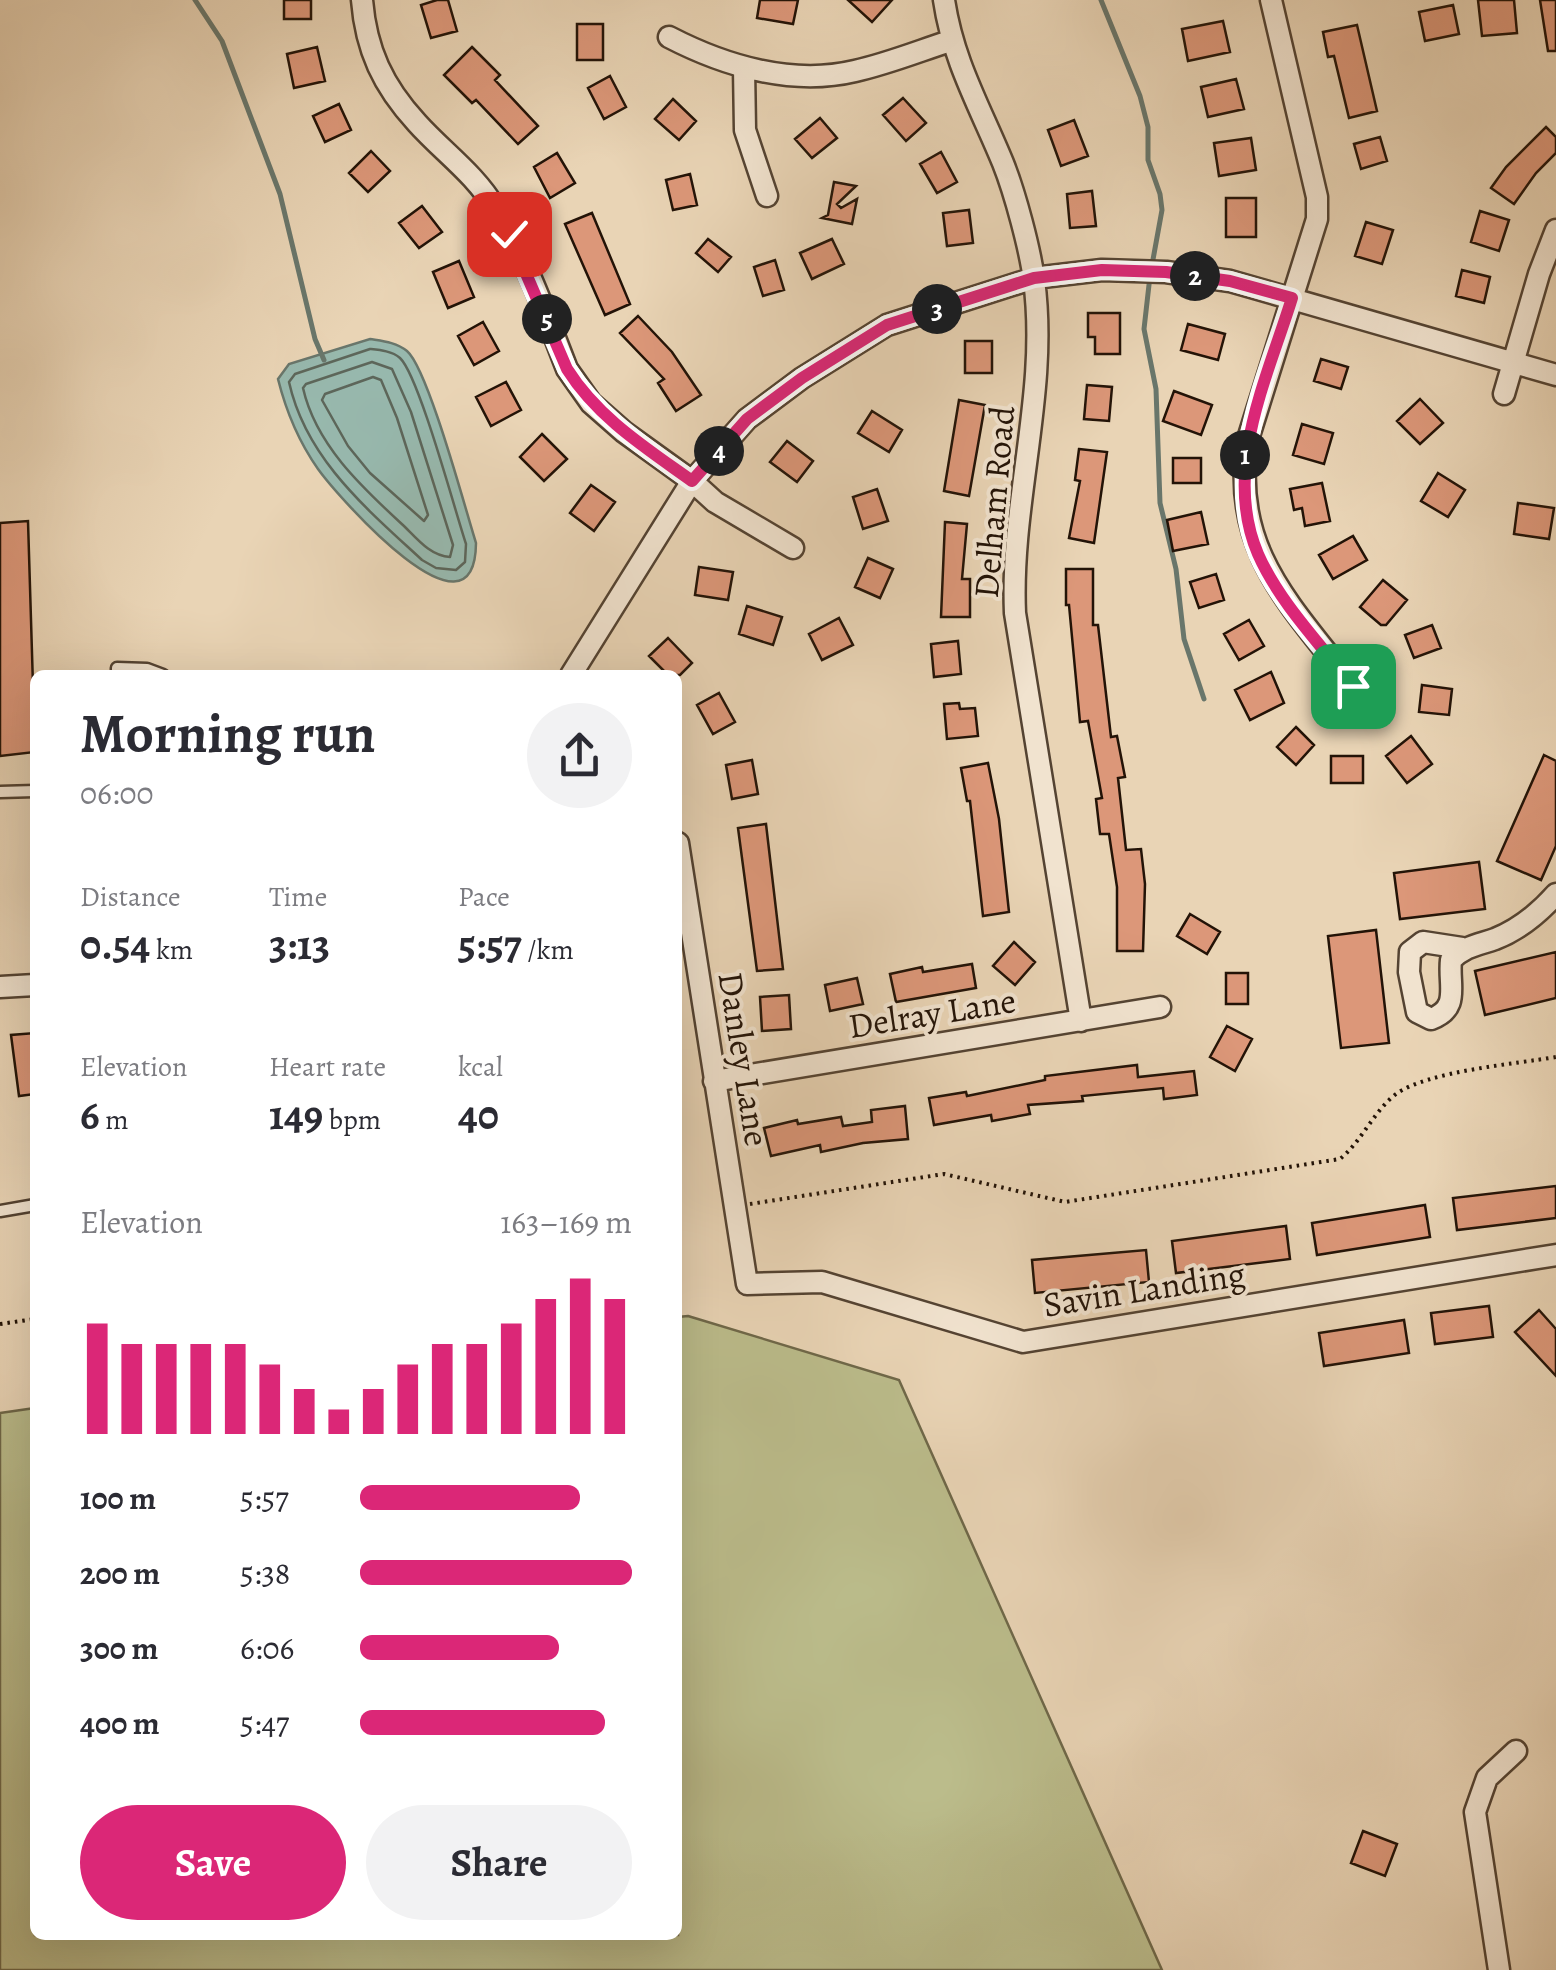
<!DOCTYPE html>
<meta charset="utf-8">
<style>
:root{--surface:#fff;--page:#f2f2f3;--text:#2b2b33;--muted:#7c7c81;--accent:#db2777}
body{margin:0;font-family:Alegreya,serif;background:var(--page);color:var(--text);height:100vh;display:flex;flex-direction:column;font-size:38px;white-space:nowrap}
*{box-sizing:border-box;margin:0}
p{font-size:32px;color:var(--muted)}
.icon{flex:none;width:55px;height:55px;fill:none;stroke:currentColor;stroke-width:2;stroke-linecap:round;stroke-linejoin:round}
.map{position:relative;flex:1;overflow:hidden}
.details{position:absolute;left:30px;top:670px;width:652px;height:1270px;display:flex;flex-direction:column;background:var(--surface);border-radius:15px;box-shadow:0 10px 40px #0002}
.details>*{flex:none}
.pin{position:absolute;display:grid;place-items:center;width:85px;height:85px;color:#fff;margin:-42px;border-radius:20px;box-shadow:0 5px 15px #0006}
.km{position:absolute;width:50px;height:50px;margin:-25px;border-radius:50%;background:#222;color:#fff;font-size:28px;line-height:50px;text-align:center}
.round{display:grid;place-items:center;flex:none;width:105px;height:105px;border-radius:52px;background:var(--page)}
.head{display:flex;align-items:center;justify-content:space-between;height:170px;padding:0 50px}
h1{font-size:55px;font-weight:700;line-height:75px}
.metrics{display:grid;grid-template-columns:repeat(3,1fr);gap:15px;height:170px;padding:10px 50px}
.metrics div{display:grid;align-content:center}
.metrics b{font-size:42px;font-weight:700}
.metrics small{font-size:28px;font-weight:400}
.metrics p{font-size:28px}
.chart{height:280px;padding:20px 50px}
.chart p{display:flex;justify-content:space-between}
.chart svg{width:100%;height:180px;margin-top:10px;stroke:var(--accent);stroke-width:6}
.cta{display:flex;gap:20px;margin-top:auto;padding:20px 50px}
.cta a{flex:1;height:115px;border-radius:60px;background:var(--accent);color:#fff;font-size:40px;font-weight:700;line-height:115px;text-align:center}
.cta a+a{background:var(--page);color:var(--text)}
ul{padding:0 50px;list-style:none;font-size:32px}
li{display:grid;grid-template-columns:160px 120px 1fr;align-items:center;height:75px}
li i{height:25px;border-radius:12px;background:var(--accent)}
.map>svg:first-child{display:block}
.green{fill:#bbbc8b;stroke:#6f6849;stroke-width:2.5}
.water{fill:#97b8ad;stroke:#69766b;stroke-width:2.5}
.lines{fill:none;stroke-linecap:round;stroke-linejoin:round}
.shore{stroke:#5d665a;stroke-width:2.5}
.stream{stroke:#69766b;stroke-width:5}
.building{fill:#dc9779;stroke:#231307;stroke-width:2.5}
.service-casing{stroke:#544332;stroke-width:15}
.minor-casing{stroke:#544332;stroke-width:25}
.path{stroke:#231307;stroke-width:4;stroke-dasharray:2.5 5;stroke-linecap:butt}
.service{stroke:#f1e3cf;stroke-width:10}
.minor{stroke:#f1e3cf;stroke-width:20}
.route-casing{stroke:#fff;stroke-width:20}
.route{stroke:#db2777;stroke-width:12}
.labels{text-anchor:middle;stroke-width:8;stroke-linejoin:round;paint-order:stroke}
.street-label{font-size:35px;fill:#231307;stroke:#f1e3cf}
</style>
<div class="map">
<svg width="1556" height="1970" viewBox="0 0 1556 1970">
<rect width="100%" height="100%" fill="#e9d4b5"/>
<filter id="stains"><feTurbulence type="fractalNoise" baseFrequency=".002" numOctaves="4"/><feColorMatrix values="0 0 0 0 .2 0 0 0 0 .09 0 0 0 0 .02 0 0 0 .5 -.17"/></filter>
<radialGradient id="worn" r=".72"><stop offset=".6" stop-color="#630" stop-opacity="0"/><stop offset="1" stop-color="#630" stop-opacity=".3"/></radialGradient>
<path class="green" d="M 688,1316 L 899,1380 L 1162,1970 L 0,1970 L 0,1413 L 35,1408 L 35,1935 L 678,1935 L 678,1317 Z"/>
<path class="water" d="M 370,339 C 382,341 396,342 407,351 C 428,369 465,508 476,543 C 475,652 339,498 318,469 C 299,442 286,411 278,379 L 289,364 Z"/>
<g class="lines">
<path class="shore" d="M 370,349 C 380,350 392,351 400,358 C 419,376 455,511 466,544 L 465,562 L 456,570 L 436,568 L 422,560 C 367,509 306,459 289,382 L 295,374 Z
M 372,362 L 392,369 L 411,412 L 453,545 L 450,557 C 431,556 418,540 405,527 C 364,489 316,446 303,388 L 306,384 Z
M 373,377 L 381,380 L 397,418 L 428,515 L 424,521 L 370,473 L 348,446 L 322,400 L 325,394 Z"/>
<path class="stream" d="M 195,0 L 222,41 L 280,194 L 315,339 L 324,360
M 1101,0 L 1140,96 L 1148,127 L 1148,160 L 1160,194 L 1162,210 L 1152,265
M 1150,276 L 1144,329 L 1156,389 L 1160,503 L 1176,569 L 1184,639 L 1204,699"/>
</g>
<path class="building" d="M 284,0 L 311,0 L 311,19 L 284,19 Z
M 437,0 L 448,0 L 457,31 L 431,38 L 421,5 Z
M 760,0 L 798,0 L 793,24 L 757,18 Z
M 848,0 L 892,0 L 872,22 Z
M 1478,0 L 1514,0 L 1517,33 L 1482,36 Z
M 1540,0 L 1556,0 L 1556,51 L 1548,51 Z
M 1453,5 L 1459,34 L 1425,41 L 1419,12 Z
M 1223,21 L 1230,52 L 1188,61 L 1182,29 Z
M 577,24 L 603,24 L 603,60 L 577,60 Z
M 1357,25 L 1377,111 L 1349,118 L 1334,56 L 1328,57 L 1323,32 Z
M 317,47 L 325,81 L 294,88 L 287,54 Z
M 472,47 L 500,75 L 495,80 L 538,126 L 518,144 L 476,100 L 472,103 L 444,75 Z
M 610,76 L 626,107 L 604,119 L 588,88 Z
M 1236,79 L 1244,109 L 1208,117 L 1201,87 Z
M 903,98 L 926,123 L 906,141 L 883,115 Z
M 673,99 L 696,121 L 679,140 L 655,119 Z
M 339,104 L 351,130 L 325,142 L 313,116 Z
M 820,118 L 837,138 L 812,158 L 795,139 Z
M 1074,120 L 1088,156 L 1061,166 L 1048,130 Z
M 1546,127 L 1556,137 L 1556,153 L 1536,173 L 1514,204 L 1491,188 L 1506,167 Z
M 1380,137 L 1387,161 L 1361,169 L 1354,144 Z
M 1251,138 L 1256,170 L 1219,176 L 1214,143 Z
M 371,151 L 390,171 L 368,192 L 349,173 Z
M 941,152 L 957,182 L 937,193 L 920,164 Z
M 557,153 L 575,183 L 550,198 L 534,167 Z
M 690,174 L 697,205 L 673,210 L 666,180 Z
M 834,182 L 856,186 L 837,204 L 841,208 L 857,199 L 852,224 L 822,218 L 828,215 Z
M 1092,191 L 1096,226 L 1070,228 L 1067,194 Z
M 1226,198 L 1256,198 L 1256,237 L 1226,237 Z
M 422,206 L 442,232 L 419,248 L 399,223 Z
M 969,210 L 973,243 L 947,246 L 943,213 Z
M 1480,211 L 1509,220 L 1499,251 L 1471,242 Z
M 592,213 L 630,304 L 605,315 L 565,224 Z
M 1366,222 L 1393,230 L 1382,264 L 1355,256 Z
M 708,239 L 731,257 L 718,272 L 696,253 Z
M 832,239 L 844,264 L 812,279 L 800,253 Z
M 775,260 L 784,290 L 763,296 L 754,267 Z
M 459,261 L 474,297 L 448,308 L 433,272 Z
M 1462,270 L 1490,277 L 1484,303 L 1456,296 Z
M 1088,313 L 1120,313 L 1120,354 L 1095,354 L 1095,337 L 1088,337 Z
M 638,316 L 672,352 L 701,395 L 676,411 L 658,383 L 664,379 L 620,333 Z
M 483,322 L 499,351 L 474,365 L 458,336 Z
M 1188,324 L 1225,334 L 1218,360 L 1181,350 Z
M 965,341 L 992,341 L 992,373 L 965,373 Z
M 1321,359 L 1348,367 L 1341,389 L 1314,381 Z
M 506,382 L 521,410 L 491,426 L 476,397 Z
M 1087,385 L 1112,387 L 1109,421 L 1084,419 Z
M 1174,391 L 1212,405 L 1201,435 L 1163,421 Z
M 1420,399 L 1443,423 L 1420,444 L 1397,421 Z
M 959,400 L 985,405 L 969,496 L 944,491 Z
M 872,411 L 902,430 L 889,452 L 858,433 Z
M 1302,424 L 1333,433 L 1324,464 L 1293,455 Z
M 542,434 L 567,459 L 544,481 L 520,457 Z
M 787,441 L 813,461 L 797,482 L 770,462 Z
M 1079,449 L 1107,452 L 1094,543 L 1069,538 L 1080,481 L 1075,480 Z
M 1173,458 L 1201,458 L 1201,483 L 1173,483 Z
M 1438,473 L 1465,490 L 1448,517 L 1421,501 Z
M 1322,483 L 1330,521 L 1305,526 L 1302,508 L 1294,510 L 1290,489 Z
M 591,485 L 615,502 L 594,531 L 570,513 Z
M 877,489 L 888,521 L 863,529 L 853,497 Z
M 1518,503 L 1554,508 L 1549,539 L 1514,534 Z
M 1201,512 L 1208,544 L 1173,551 L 1167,520 Z
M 28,521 L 35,752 L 0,756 L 0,523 Z
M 945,522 L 967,524 L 962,579 L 970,579 L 970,617 L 941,617 Z
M 1353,536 L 1367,560 L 1333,579 L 1319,555 Z
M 868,558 L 893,569 L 880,598 L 855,587 Z
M 699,567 L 733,572 L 728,600 L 695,595 Z
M 1066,569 L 1093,569 L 1093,625 L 1098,625 L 1111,737 L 1117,736 L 1125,777 L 1118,778 L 1126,850 L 1141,849 L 1145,884 L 1143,951 L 1117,951 L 1117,887 L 1109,834 L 1100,834 L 1096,799 L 1102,798 L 1088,721 L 1080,722 L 1069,605 L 1066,605 Z
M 1216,574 L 1224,600 L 1199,608 L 1190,582 Z
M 1383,580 L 1407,600 L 1386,625 L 1381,625 L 1360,607 Z
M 747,606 L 782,617 L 773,645 L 739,634 Z
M 839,618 L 853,645 L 822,660 L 809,634 Z
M 1249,620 L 1264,646 L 1239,660 L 1224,634 Z
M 1432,625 L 1441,648 L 1414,658 L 1405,635 Z
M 668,638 L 692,663 L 680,675 L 668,675 L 649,656 Z
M 958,641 L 961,674 L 934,677 L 931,644 Z
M 1271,672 L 1284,703 L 1250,720 L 1235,690 Z
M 1422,685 L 1452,689 L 1449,715 L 1419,712 Z
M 719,693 L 735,722 L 713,734 L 697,705 Z
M 959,703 L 960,709 L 975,708 L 978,736 L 947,739 L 944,704 Z
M 1296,727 L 1314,745 L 1296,765 L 1277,747 Z
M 1411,736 L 1432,764 L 1407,783 L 1386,756 Z
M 1544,755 L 1556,761 L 1556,846 L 1541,880 L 1497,861 Z
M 1331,756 L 1363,756 L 1363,783 L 1331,783 Z
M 752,760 L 758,794 L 732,799 L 726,765 Z
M 988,763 L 999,819 L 1009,912 L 983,916 L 970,801 L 967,801 L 961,768 Z
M 766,824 L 783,969 L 757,971 L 738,828 Z
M 1479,862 L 1485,909 L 1400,919 L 1394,873 Z
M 1190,914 L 1220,932 L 1207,954 L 1177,936 Z
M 1376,930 L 1389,1043 L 1341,1048 L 1328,936 Z
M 1014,942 L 1035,962 L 1015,985 L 993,966 Z
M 1556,952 L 1556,998 L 1485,1015 L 1475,971 Z
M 972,964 L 976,988 L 896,1002 L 890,974 L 922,967 L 923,972 Z
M 1226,973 L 1248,973 L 1248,1004 L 1226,1004 Z
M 857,978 L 863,1004 L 830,1011 L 825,985 Z
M 789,995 L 791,1029 L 762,1031 L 760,997 Z
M 1227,1026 L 1252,1039 L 1235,1071 L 1210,1057 Z
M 35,1033 L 35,1094 L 19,1096 L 11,1035 Z
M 1137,1065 L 1138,1077 L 1194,1071 L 1197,1095 L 1164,1099 L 1163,1088 L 1082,1096 L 1083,1101 L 1028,1105 L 1030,1114 L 992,1121 L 991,1115 L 934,1125 L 929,1098 L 966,1092 L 967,1096 L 1045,1080 L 1045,1076 Z
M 905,1106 L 908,1139 L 863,1143 L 821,1152 L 820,1145 L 771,1156 L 764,1128 L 797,1120 L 798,1124 L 841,1117 L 843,1126 L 872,1122 L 871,1110 Z
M 1556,1186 L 1556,1218 L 1457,1230 L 1453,1198 Z
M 1425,1205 L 1430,1237 L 1317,1255 L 1312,1223 Z
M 1286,1226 L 1290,1259 L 1176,1273 L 1172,1241 Z
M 1146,1250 L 1149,1282 L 1035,1293 L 1032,1260 Z
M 1489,1306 L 1493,1337 L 1435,1344 L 1431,1313 Z
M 1539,1310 L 1556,1329 L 1556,1376 L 1515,1332 Z
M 1404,1320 L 1409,1353 L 1324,1366 L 1319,1333 Z
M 1363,1831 L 1397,1844 L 1385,1876 L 1351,1863 Z"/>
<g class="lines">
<defs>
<path id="service" d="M 117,675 L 117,668 L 147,669 L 163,675
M 0,792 L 35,791
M 0,1211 L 35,1205"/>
<path id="minor" d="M 362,0 C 366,50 383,86 417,123 C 443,152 475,174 495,208 C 525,257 546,315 567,369 L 591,403 L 624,432 L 692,481 L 715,502 L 793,548
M 944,0 C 953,61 980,107 1003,163 C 1015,193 1030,249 1034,280 C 1049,392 1010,501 1015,613 L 1081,1021
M 1271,0 L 1317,197 L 1317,219 L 1248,439 C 1229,549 1292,606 1353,686
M 669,37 C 725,66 792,86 855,71 C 887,64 919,51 950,41
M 744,68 L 745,130 L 767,196
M 1504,394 L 1539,274 L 1556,230
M 571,675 L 692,481 L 747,419 L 802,378 L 887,325 L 1034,278 L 1102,270 L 1166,272 L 1230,281 L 1556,375
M 678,843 L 747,1284 L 822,1282 L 1023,1342 L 1556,1255
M 1462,948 L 1423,942 L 1410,952 L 1409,972 L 1417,1012 L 1431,1019 C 1461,1008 1448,985 1451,960 C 1465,946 1478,945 1495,939 C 1518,930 1540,912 1556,894
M 0,987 L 35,985
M 714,1081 L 1160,1007
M 1499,1970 L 1475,1812 L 1487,1778 L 1516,1751"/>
</defs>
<use href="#service" class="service-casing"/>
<use href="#minor" class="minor-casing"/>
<path class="path" d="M 750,1204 L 944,1174 L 1065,1202 L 1340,1159 C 1362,1141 1373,1112 1396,1094 C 1428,1071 1515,1064 1556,1057
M 0,1324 L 35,1319"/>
<use href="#service" class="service"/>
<use href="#minor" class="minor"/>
</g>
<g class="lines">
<defs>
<path id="route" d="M 509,234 L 567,369 C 598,418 646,448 692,481 L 747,419 L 802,378 L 887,325 L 1034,278 L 1102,270 L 1166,272 L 1230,281 L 1292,298 C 1267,379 1222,470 1258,554 C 1279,602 1321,645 1353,686"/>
</defs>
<use href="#route" class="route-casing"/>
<use href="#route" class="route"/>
</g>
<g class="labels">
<g class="street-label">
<text transform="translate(994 502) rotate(-85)" y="12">Delham Road</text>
<text transform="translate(932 1013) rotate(-9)" y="12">Delray Lane</text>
<text transform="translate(744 1059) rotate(81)" y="12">Danley Lane</text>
<text transform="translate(1144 1289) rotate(-9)" y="12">Savin Landing</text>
</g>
</g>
<rect width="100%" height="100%" filter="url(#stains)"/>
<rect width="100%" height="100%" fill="url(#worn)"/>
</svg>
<div class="pin" style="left:1353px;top:686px;background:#1e9e55"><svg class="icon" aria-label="arrive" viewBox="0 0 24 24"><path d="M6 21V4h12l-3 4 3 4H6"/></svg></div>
<div class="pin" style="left:509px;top:234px;background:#d93025"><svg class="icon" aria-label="check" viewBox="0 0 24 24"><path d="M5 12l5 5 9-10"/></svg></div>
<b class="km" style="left:1245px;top:455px">1</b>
<b class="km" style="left:1195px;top:276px">2</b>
<b class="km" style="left:937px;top:309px">3</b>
<b class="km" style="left:719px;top:451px">4</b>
<b class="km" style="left:547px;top:319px">5</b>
<section class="details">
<div class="head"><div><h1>Morning run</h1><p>06:00</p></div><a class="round"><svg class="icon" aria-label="share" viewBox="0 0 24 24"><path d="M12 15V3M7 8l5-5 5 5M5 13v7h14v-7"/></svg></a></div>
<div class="metrics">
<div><p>Distance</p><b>0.54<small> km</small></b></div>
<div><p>Time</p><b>3:13</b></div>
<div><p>Pace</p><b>5:57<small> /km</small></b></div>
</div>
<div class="metrics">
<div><p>Elevation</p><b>6<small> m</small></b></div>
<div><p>Heart rate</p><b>149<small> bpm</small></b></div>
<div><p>kcal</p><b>40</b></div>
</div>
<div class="chart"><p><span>Elevation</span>163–169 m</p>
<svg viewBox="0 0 160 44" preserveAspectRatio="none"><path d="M5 44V17M15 44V22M25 44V22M35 44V22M45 44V22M55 44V27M65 44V33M75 44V38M85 44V33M95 44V27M105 44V22M115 44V22M125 44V17M135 44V11M145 44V6M155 44V11"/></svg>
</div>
<ul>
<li><b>100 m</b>5:57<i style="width:81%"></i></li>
<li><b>200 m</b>5:38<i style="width:100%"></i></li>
<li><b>300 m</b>6:06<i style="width:73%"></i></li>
<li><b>400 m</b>5:47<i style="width:90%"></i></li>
</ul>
<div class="cta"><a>Save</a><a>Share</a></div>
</section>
</div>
